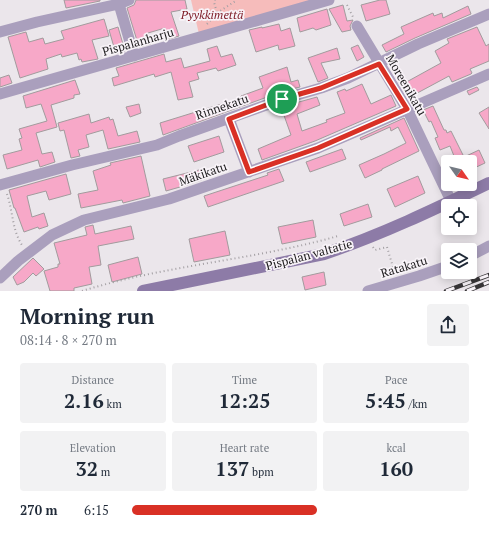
<!DOCTYPE html>
<meta charset="utf-8">
<style>
:root{--surface:#fff;--page:#f2f2f3;--text:#1f2937;--muted:#747a83;--accent:#d93025}
body{margin:0;font-family:"PT Serif",serif;background:var(--page);color:var(--text);height:100vh;display:flex;flex-direction:column;font-size:15px;white-space:nowrap}
*{box-sizing:border-box;margin:0}
p{font-size:13px;color:var(--muted)}
.icon{flex:none;width:22px;height:22px;fill:none;stroke:currentColor;stroke-width:2;stroke-linecap:round;stroke-linejoin:round}
.map{position:relative;height:291px;overflow:hidden}
.drawer{display:flex;flex-direction:column;background:var(--surface);flex:1}
.drawer>*{flex:none}
.needle{width:26px;rotate:124deg}
.controls{position:absolute;left:441px;top:155px;display:grid;gap:8px}
.controls a{display:grid;place-items:center;width:36px;height:36px;border-radius:4px;background:var(--surface);box-shadow:0 2px 10px #0003;font-size:20px}
.pin{position:absolute;display:grid;place-items:center;width:34px;height:34px;color:#fff;margin:-17px;border:2px solid #fff;border-radius:50%;box-shadow:0 1px 4px #0007}
.round{display:grid;place-items:center;flex:none;width:42px;height:42px;border-radius:4px;background:var(--page)}
.headline{display:flex;align-items:center;justify-content:space-between;height:68px;padding:0 20px}
h1{font-size:22px;font-weight:700;line-height:30px}
.figures{display:grid;grid-template-columns:repeat(3,1fr);gap:6px;height:68px;padding:4px 20px}
.figures div{display:grid;align-content:center;border-radius:4px;background:var(--page);text-align:center}
.figures b{font-size:20px;font-weight:700}
.figures small{font-size:11px;font-weight:400}
.figures p{font-size:11px}
ul{padding:0 20px;list-style:none;font-size:13px}
li{display:grid;grid-template-columns:64px 48px 1fr;align-items:center;height:30px}
li i{height:10px;border-radius:5px;background:var(--accent)}
.map>svg:first-child{display:block}
.green{fill:#f6bcbb}
.building{fill:#f7a8c8;stroke:#a29b9d}
.lines{fill:none;stroke-linecap:round;stroke-linejoin:round}
.path{stroke:#a39fa3;stroke-width:2;stroke-dasharray:1 3;stroke-linecap:butt}
.street{stroke:#aa9fbd;stroke-width:11}
.secondary{stroke:#8d7ba7;stroke-width:12}
.rail-casing{stroke:#373537;stroke-width:4.5}
.rail{stroke:#f8f3f8;stroke-width:3;stroke-dasharray:9;stroke-linecap:butt}
.route-casing{stroke:#fff;stroke-width:8}
.route{stroke:#d93025;stroke-width:5}
.labels{text-anchor:middle;stroke-width:3.5;stroke-linejoin:round;paint-order:stroke}
.park-label{font-size:12px;font-style:italic;fill:#80202b;stroke:#f8f3f8}
.street-label{font-size:12px;fill:#1d1b1d;stroke:#f8f3f8}
</style>
<div class="map">
<svg width="489" height="291" viewBox="0 0 489 291">
<rect width="100%" height="100%" fill="#ebe6eb"/>
<path class="green" d="M 191,0 L 312,0 L 199,34 Z"/>
<path class="building" d="M 64,0 L 100,0 L 100,1 L 66,8 Z
M 136,0 L 185,0 L 187,9 L 171,12 L 179,36 L 169,39 L 165,28 L 148,33 L 151,44 L 139,47 L 127,8 L 134,5 Z
M 380,0 L 386,0 L 390,14 L 366,21 L 361,5 Z
M 343,5 L 347,21 L 353,20 L 350,26 L 351,30 L 342,32 L 329,9 Z
M 468,6 L 471,14 L 415,38 L 386,52 L 382,45 L 404,34 L 401,27 L 433,13 L 434,16 L 442,13 L 443,18 Z
M 327,9 L 331,25 L 316,30 L 313,28 L 300,32 L 297,18 Z
M 104,19 L 109,36 L 92,40 L 98,59 L 82,62 L 81,59 L 79,60 L 77,53 L 62,57 L 61,54 L 46,59 L 48,69 L 20,78 L 8,37 L 26,32 L 29,42 L 43,38 L 45,44 L 64,39 L 61,31 Z
M 279,24 L 281,31 L 290,28 L 295,46 L 279,50 L 278,45 L 256,52 L 249,30 L 262,27 L 262,28 Z
M 118,27 L 125,51 L 116,54 L 109,30 Z
M 477,27 L 486,46 L 489,44 L 489,61 L 470,69 L 472,73 L 471,74 L 452,82 L 449,76 L 408,98 L 401,85 L 441,63 L 435,51 L 449,43 L 447,39 Z
M 358,45 L 364,57 L 357,61 L 351,48 Z
M 217,46 L 221,57 L 232,54 L 236,65 L 218,71 L 216,68 L 197,73 L 199,79 L 189,82 L 193,97 L 178,100 L 171,72 L 155,77 L 154,74 L 114,86 L 112,78 L 119,76 L 116,68 L 164,54 L 166,62 L 181,58 L 184,68 L 210,61 L 207,49 Z
M 337,48 L 340,59 L 321,63 L 328,78 L 318,82 L 308,58 Z
M 287,67 L 291,82 L 298,80 L 300,87 L 281,92 L 163,135 L 160,123 L 241,98 L 241,96 L 263,88 L 259,77 Z
M 9,75 L 12,83 L 0,87 L 0,78 Z
M 75,80 L 80,94 L 74,95 L 74,98 L 51,105 L 57,127 L 36,133 L 42,154 L 52,152 L 55,162 L 40,167 L 38,160 L 7,169 L 3,155 L 22,150 L 19,139 L 22,138 L 19,129 L 47,121 L 41,104 L 26,108 L 23,96 Z
M 362,84 L 371,104 L 391,95 L 396,106 L 315,141 L 262,160 L 258,149 L 291,135 L 281,107 L 317,97 L 320,105 L 297,114 L 302,131 L 327,122 L 326,120 L 345,113 L 337,92 L 345,89 L 346,91 Z
M 477,87 L 479,90 L 469,95 L 467,91 Z
M 139,104 L 141,113 L 130,117 L 126,107 Z
M 433,106 L 444,130 L 446,130 L 447,133 L 451,131 L 464,157 L 479,150 L 485,163 L 470,170 L 470,162 L 453,162 L 456,161 L 450,146 L 440,150 L 435,138 L 438,137 L 431,121 L 429,122 L 423,110 Z
M 489,107 L 489,129 L 479,113 Z
M 89,114 L 91,123 L 109,117 L 110,120 L 113,119 L 118,136 L 137,131 L 140,142 L 108,149 L 103,130 L 86,135 L 89,147 L 78,150 L 80,156 L 71,158 L 64,130 L 60,131 L 58,123 Z
M 404,118 L 419,151 L 382,169 L 382,170 L 365,178 L 359,165 L 384,154 L 406,143 L 398,127 L 391,131 L 390,127 L 361,140 L 360,138 Z
M 219,136 L 224,152 L 194,162 L 188,146 Z
M 342,149 L 346,159 L 310,172 L 306,162 Z
M 141,156 L 150,196 L 123,203 L 122,200 L 81,208 L 78,194 L 98,190 L 93,171 L 111,165 L 110,163 Z
M 203,169 L 207,178 L 187,185 L 166,191 L 163,179 Z
M 279,169 L 284,181 L 208,207 L 204,196 L 268,175 L 267,173 Z
M 66,174 L 71,194 L 49,200 L 46,191 L 27,196 L 32,217 L 44,213 L 48,226 L 39,229 L 38,227 L 24,232 L 15,208 L 14,208 L 9,190 Z
M 418,176 L 425,193 L 395,207 L 387,189 Z
M 368,204 L 372,217 L 344,226 L 340,214 Z
M 313,220 L 316,237 L 282,244 L 278,227 Z
M 93,225 L 95,234 L 131,226 L 134,239 L 98,246 L 101,265 L 89,267 L 92,284 L 74,288 L 74,291 L 50,291 L 44,271 L 58,267 L 58,264 L 60,264 L 54,243 L 87,235 L 85,227 Z
M 225,231 L 230,255 L 194,262 L 189,239 Z
M 138,257 L 142,274 L 112,282 L 108,265 Z
M 33,258 L 44,269 L 36,276 L 33,273 L 24,282 L 17,285 L 13,277 Z
M 324,272 L 326,285 L 305,290 L 302,277 Z"/>
<g class="lines">
<path class="path" d="M 347,5 L 353,17
M 217,13 L 237,0
M 207,24 L 217,13 L 214,2 L 215,0
M 7,194 C 13,211 12,230 22,245
M 373,247 L 375,250 L 387,247 L 395,274
M 82,291 C 166,265 254,260 338,236"/>
<path class="street" d="M 119,4 L 134,56
M 357,26 L 407,109 L 451,201
M 0,32 L 37,22 L 119,4 L 129,0
M 0,94 L 329,0
M 229,119 L 249,172
M 0,185 L 72,165 L 157,145 L 179,136 L 283,99 L 321,88 L 348,78 L 418,44 L 489,14
M 470,256 L 489,246
M 0,278 L 18,261 L 52,235 L 84,220 L 169,199 L 318,148 L 489,74
M 368,291 L 419,276 L 448,266"/>
<path class="secondary" d="M 143,291 L 324,254 C 381,235 435,209 489,183"/>
<defs>
<path id="rail" d="M 446,291 L 489,275
M 467,291 L 489,282"/>
</defs>
<use href="#rail" class="rail-casing"/>
<use href="#rail" class="rail"/>
</g>
<g class="lines">
<defs>
<path id="route" d="M 379,64 L 407,109 L 318,148 L 249,172 L 229,119 L 282,99 L 321,88 Z"/>
</defs>
<use href="#route" class="route-casing"/>
<use href="#route" class="route"/>
</g>
<g class="labels">
<g class="park-label">
<text x="212" y="19">Pyykkimettä</text>
</g>
<g class="street-label">
<text transform="translate(138 42) rotate(-16)" y="4">Pispalanharju</text>
<text transform="translate(406 85) rotate(60)" y="4">Moreenikatu</text>
<text transform="translate(222 107) rotate(-19)" y="4">Rinnekatu</text>
<text transform="translate(203 174) rotate(-19)" y="4">Mäkikatu</text>
<text transform="translate(309 255) rotate(-15)" y="4">Pispalan valtatie</text>
<text transform="translate(404 267) rotate(-17)" y="4">Ratakatu</text>
</g>
</g>
</svg>
<div class="controls">
<a><svg class="needle" viewBox="-14 -14 28 28"><path d="M0-13l5 13h-10z" fill="#e53935"/><path d="M0 13l5-13h-10z" fill="#747a83"/></svg></a>
<a><svg class="icon" aria-label="locate" viewBox="0 0 24 24"><circle cx="12" cy="12" r="6"/><path d="M12 2v4M12 18v4M2 12h4M18 12h4"/></svg></a>
<a><svg class="icon" aria-label="layers" viewBox="0 0 24 24"><path d="M12 4l9 5-9 5-9-5zM3 14l9 5 9-5"/></svg></a>
</div>
<div class="pin" style="left:282px;top:99px;background:#1e9e55"><svg class="icon" aria-label="arrive" viewBox="0 0 24 24"><path d="M6 21V4h12l-3 4 3 4H6"/></svg></div>
</div>
<section class="drawer">
<div class="headline"><div><h1>Morning run</h1><p>08:14 · 8 × 270 m</p></div><a class="round"><svg class="icon" aria-label="share" viewBox="0 0 24 24"><path d="M12 15V3M7 8l5-5 5 5M5 13v7h14v-7"/></svg></a></div>
<div class="figures">
<div><p>Distance</p><b>2.16<small> km</small></b></div>
<div><p>Time</p><b>12:25</b></div>
<div><p>Pace</p><b>5:45<small> /km</small></b></div>
</div>
<div class="figures">
<div><p>Elevation</p><b>32<small> m</small></b></div>
<div><p>Heart rate</p><b>137<small> bpm</small></b></div>
<div><p>kcal</p><b>160</b></div>
</div>
<ul>
<li><b>270 m</b>6:15<i style="width:55%"></i></li>
</ul>
</section>
